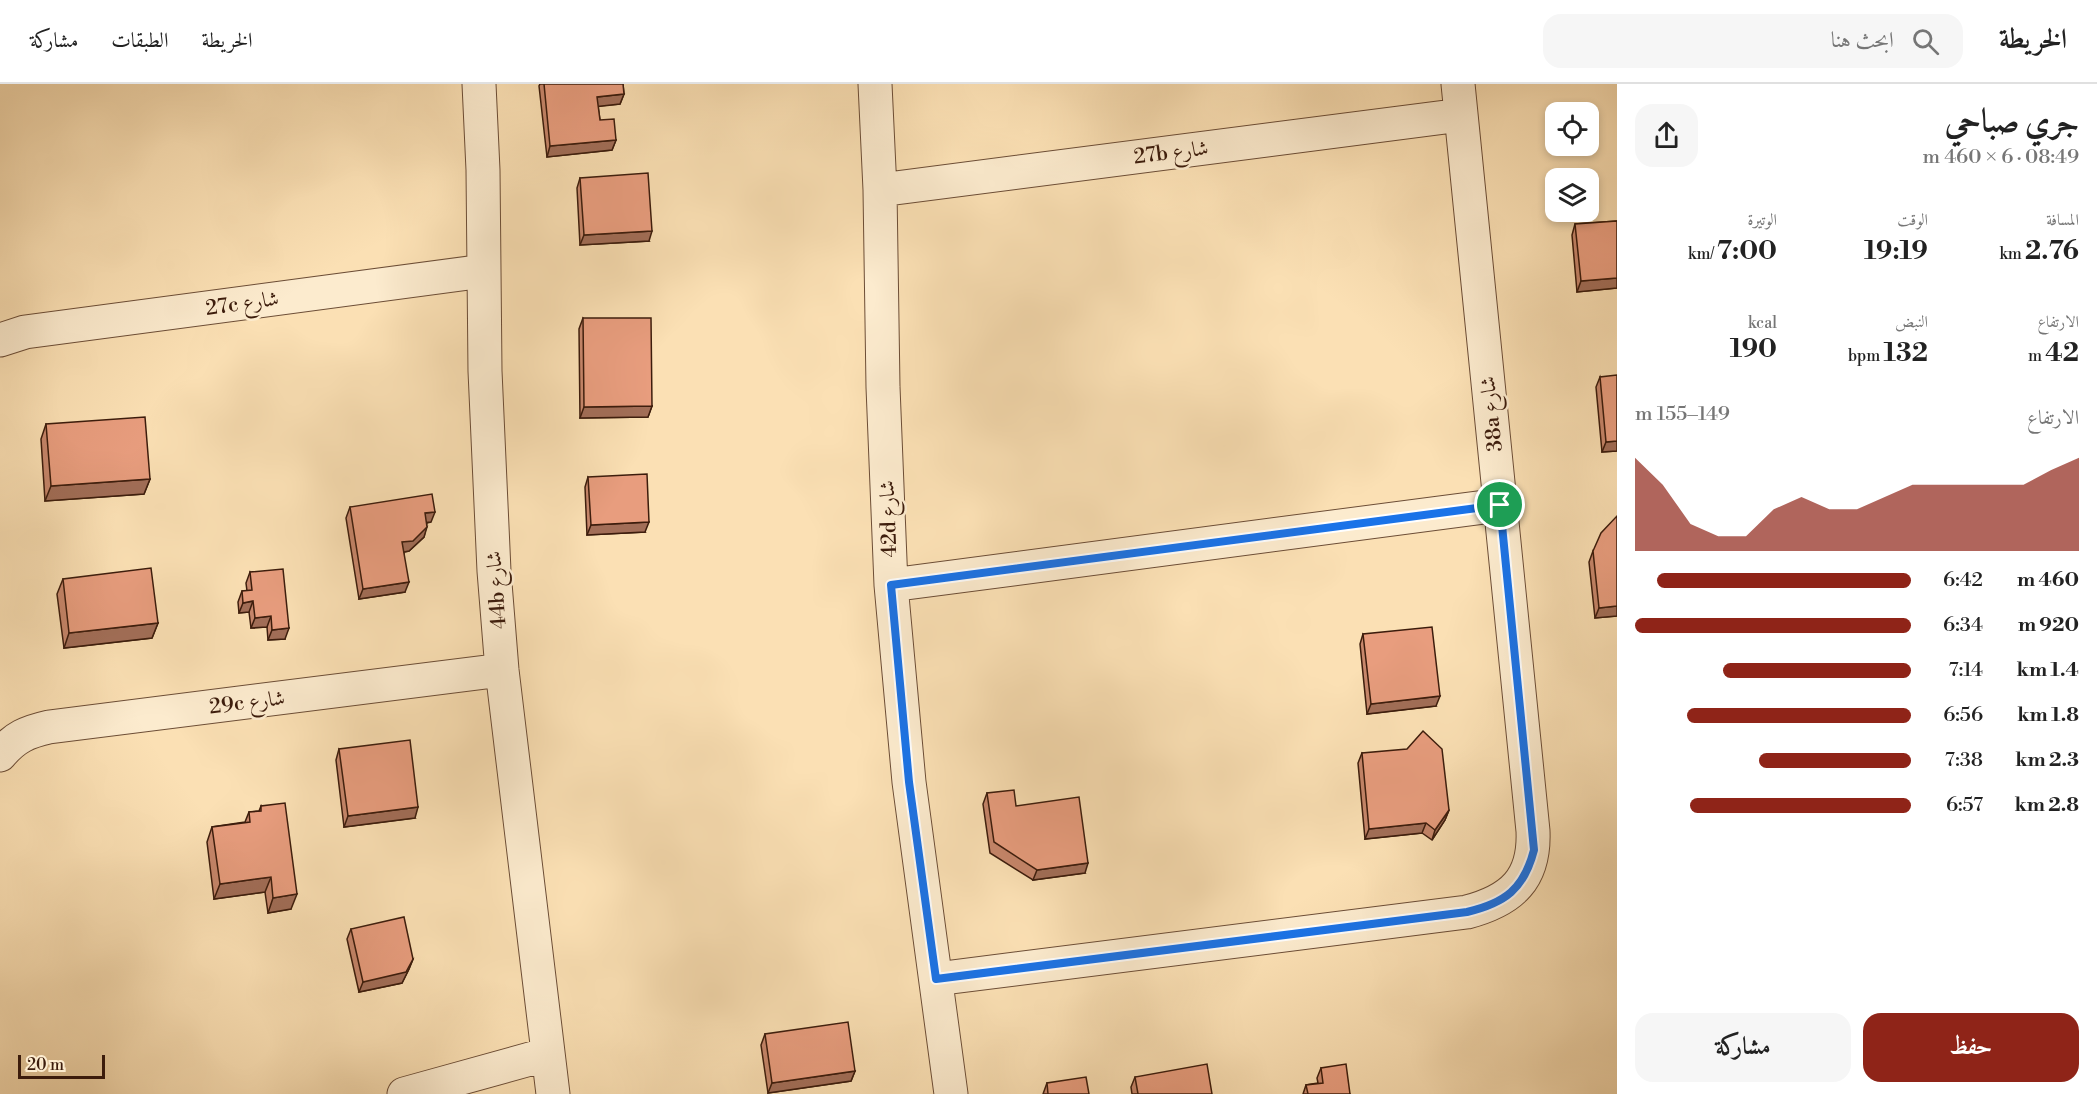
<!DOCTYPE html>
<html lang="ar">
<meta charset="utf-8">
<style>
:root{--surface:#fff;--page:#f6f6f6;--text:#222;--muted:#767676;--line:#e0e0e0;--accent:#8f2418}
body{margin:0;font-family:"Libre Bodoni",Amiri,serif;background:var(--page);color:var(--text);direction:rtl;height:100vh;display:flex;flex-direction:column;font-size:22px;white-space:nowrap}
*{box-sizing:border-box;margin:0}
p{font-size:20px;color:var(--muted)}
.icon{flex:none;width:33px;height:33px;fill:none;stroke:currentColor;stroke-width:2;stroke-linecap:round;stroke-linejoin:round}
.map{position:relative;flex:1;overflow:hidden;direction:ltr}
.side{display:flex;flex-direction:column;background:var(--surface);width:480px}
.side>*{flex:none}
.fabs{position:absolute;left:1545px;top:18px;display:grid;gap:12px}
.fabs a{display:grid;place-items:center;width:54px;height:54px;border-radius:12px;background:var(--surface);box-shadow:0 3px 9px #0003;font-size:30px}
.scale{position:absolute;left:18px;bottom:15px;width:87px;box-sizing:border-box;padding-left:6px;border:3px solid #3c1c0c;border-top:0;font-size:16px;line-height:21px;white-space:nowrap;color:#3c1c0c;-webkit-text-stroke:4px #fcebce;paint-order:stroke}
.pin{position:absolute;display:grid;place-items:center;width:51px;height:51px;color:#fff;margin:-26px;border:3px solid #fff;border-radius:50%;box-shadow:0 2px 6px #0007}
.round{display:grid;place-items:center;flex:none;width:63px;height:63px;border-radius:18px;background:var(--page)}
.head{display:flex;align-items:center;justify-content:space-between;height:102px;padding:0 18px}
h1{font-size:33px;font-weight:800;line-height:45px}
.figures{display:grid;grid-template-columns:repeat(3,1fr);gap:9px;height:102px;padding:6px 18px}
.figures div{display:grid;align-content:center}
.figures b{font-size:26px;font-weight:800}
.figures small{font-size:16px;font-weight:400}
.figures p{font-size:16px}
.chart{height:168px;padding:12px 18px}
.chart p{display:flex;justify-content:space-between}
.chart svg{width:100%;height:108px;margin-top:6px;fill:var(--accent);opacity:.7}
.primary-button{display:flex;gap:12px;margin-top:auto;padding:12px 18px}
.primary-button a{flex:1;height:69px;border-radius:18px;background:var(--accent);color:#fff;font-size:24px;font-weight:800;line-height:69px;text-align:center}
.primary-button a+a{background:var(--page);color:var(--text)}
ul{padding:0 18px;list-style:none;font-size:20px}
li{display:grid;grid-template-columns:96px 72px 1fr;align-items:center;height:45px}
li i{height:15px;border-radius:8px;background:var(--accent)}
header{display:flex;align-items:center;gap:36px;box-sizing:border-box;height:84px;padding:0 30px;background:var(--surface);border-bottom:2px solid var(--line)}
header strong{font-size:28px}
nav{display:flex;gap:33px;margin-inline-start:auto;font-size:21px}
.search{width:420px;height:54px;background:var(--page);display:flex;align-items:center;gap:15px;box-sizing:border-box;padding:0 21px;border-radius:18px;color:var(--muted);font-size:22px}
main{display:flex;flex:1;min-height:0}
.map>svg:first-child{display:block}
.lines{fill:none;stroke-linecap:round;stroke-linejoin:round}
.minor-casing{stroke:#6c4d36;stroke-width:35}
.minor{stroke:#fcebce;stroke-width:33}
.wall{fill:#c8876c;stroke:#3c1c0c;stroke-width:1.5}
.shaded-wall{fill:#a26e58;stroke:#3c1c0c;stroke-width:1.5}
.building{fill:#e89d7e;stroke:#3c1c0c;stroke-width:1.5}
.route-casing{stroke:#fff;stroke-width:12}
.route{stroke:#1a73e8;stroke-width:8}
.labels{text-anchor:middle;stroke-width:5;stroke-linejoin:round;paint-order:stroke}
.street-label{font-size:21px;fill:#3c1c0c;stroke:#fcebce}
</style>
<header>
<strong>الخريطة</strong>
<div class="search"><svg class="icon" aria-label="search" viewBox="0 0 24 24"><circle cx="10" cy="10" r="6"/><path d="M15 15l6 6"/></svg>ابحث هنا</div>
<nav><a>الخريطة</a><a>الطبقات</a><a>مشاركة</a></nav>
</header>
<main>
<section class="side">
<div class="head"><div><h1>جري صباحي</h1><p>08:49 · 6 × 460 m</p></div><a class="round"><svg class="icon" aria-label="share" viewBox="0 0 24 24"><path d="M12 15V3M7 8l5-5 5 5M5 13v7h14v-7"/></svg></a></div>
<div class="figures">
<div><p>المسافة</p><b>2.76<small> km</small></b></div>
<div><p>الوقت</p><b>19:19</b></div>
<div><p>الوتيرة</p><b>7:00<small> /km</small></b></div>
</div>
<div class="figures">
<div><p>الارتفاع</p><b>42<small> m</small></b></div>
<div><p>النبض</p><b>132<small> bpm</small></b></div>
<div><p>kcal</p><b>190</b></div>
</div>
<div class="chart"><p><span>الارتفاع</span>149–155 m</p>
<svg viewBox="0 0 160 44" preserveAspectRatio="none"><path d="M0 44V6L10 17L20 33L30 38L40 38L50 27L60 22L70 27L80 27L90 22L100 17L110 17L120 17L130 17L140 17L150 11L160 6V44z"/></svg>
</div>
<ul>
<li><b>460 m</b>6:42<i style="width:92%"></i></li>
<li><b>920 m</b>6:34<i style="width:100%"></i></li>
<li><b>1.4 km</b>7:14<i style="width:68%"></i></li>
<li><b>1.8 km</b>6:56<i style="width:81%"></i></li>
<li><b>2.3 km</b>7:38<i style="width:55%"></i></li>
<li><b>2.8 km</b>6:57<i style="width:80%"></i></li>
</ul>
<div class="primary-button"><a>حفظ</a><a>مشاركة</a></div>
</section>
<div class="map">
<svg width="1617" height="1010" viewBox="0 0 1617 1010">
<rect width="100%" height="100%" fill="#fbe0b4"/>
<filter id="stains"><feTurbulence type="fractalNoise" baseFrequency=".00333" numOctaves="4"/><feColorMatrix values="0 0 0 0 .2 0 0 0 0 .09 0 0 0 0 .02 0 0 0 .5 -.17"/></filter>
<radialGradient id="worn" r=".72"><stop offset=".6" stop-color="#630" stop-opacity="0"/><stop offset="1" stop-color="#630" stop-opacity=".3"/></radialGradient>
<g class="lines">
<defs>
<path id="minor" d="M 479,0 L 483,86 L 485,287 L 494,487 L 502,586 L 553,1010
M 875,0 L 880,106 L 883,303 L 891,501 L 909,698 L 951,1010
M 880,106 L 1461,31
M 0,256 L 25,248 L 484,187
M 891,501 L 1500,421
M 0,671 C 15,653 27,648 49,643 L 502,586
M 936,895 L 1467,828 C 1512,816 1535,795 1533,747 L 1458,0
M 404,1010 L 548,970"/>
</defs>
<use href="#minor" class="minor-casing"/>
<use href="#minor" class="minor"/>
</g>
<path class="wall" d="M 540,0 L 623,0 L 624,10 L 620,20 L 598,22 L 600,36 L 616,56 L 612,66 L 547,73 L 539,2 Z
M 580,94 L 649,157 L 580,161 L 577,104 Z
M 1617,137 L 1617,204 L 1577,208 L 1572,151 L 1575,140 Z
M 583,234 L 652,322 L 648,333 L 580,334 L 579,245 Z
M 1600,293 L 1617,367 L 1602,368 L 1596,303 Z
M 46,340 L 150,395 L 144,410 L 45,417 L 41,355 Z
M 588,393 L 645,448 L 587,451 L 585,403 Z
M 350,423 L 431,438 L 427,439 L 424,453 L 409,467 L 404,468 L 405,508 L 359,515 L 346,434 Z
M 1593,467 L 1617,532 L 1595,534 L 1589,478 Z
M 250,488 L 285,555 L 268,556 L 267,543 L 251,544 L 249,528 L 239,529 L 238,518 L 242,507 L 247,507 L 246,499 Z
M 63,495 L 158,539 L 152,554 L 64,564 L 57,510 Z
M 1363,550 L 1436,622 L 1367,630 L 1360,560 Z
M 339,665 L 415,734 L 344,743 L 336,676 Z
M 1362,669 L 1449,726 L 1445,736 L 1432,756 L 1422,749 L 1365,755 L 1358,679 Z
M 987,709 L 1016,722 L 1085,789 L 1033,796 L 990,769 L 983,720 Z
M 261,722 L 291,825 L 268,829 L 265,808 L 214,815 L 207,758 L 212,743 L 245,738 L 249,728 L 259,727 Z
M 351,845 L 413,875 L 409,885 L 402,899 L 359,908 L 347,855 Z
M 765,950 L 855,987 L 851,997 L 768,1009 L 761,961 Z
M 1321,984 L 1350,1010 L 1303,1010 L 1306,1001 L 1318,999 L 1317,994 Z
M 1135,993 L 1212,1010 L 1132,1010 L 1131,1003 Z
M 1047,999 L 1089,1010 L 1043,1010 Z"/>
<path class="shaded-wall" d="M 624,10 L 620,20 L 593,23 L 597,13 Z
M 616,56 L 612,66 L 547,73 L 550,62 Z
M 652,147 L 649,157 L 580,161 L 584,151 Z
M 1617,194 L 1617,204 L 1577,208 L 1581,197 Z
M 652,322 L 648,333 L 580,334 L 584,323 Z
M 1617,357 L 1617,367 L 1602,368 L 1606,358 Z
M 150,395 L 144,410 L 45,417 L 51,402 Z
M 435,428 L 431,438 L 421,439 L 425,429 Z
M 649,438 L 645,448 L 587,451 L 591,441 Z
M 427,443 L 424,453 L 409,467 L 399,469 L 402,458 Z
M 409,498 L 405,508 L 359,515 L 363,505 Z
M 253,517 L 249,528 L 239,529 L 243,519 Z
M 1617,522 L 1617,532 L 1595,534 L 1599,524 Z
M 271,532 L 267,543 L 251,544 L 255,534 Z
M 158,539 L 152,554 L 64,564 L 69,549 Z
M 289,544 L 285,555 L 268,556 L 272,546 Z
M 1440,612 L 1436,622 L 1367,630 L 1371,620 Z
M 418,723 L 415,734 L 344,743 L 348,732 Z
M 1449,726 L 1445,736 L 1432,756 L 1435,746 Z
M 1426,739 L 1422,749 L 1365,755 L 1369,745 Z
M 1088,779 L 1085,789 L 1033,796 L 1037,786 Z
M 271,793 L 265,808 L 214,815 L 220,800 Z
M 297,810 L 291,825 L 268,829 L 273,814 Z
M 413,875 L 409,885 L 402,899 L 359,908 L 363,898 Z
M 855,987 L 851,997 L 768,1009 L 772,999 Z"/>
<path class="building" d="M 544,0 L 623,0 L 624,10 L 597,13 L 600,36 L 614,35 L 616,56 L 550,62 Z
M 648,89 L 652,147 L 584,151 L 580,94 Z
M 1617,137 L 1617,194 L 1581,197 L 1575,140 Z
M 583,234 L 651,234 L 652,322 L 584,323 Z
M 1617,291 L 1617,357 L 1606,358 L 1600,293 Z
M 145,333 L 150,395 L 51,402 L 46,340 Z
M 647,390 L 649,438 L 591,441 L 588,393 Z
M 432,410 L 435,428 L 425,429 L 427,443 L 413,457 L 402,458 L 409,498 L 363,505 L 350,423 Z
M 1617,432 L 1617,522 L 1599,524 L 1593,467 L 1601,449 Z
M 151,484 L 158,539 L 69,549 L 63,495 Z
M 283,485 L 289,544 L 272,546 L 271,532 L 255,534 L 253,517 L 243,519 L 242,507 L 252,506 L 250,488 Z
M 1432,543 L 1440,612 L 1371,620 L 1363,550 Z
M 1423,647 L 1442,665 L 1449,726 L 1435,746 L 1426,739 L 1369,745 L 1362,669 L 1407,665 Z
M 410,656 L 418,723 L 348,732 L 339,665 Z
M 1014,706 L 1016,722 L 1079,713 L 1088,779 L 1037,786 L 994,758 L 987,709 Z
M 285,719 L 297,810 L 273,814 L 271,793 L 220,800 L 212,743 L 250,738 L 249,728 L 261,727 L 261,722 Z
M 404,833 L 413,875 L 406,888 L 363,898 L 351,845 Z
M 848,938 L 855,987 L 772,999 L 765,950 Z
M 1207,980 L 1212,1010 L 1138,1010 L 1135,993 Z
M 1346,980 L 1350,1010 L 1308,1010 L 1306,1001 L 1323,999 L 1321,984 Z
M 1086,993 L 1089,1010 L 1048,1010 L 1047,999 Z"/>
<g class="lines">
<defs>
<path id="route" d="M 1500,421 L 1534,766 C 1524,805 1505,819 1467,828 L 936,895 L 909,698 L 891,501 Z"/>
</defs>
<use href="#route" class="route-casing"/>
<use href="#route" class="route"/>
</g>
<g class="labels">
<g class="street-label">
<text transform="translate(1171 68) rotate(-7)" y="7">27b شارع</text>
<text transform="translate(242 219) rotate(-8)" y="7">27c شارع</text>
<text transform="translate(1491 330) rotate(-96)" y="7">38a شارع</text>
<text transform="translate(888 435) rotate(-92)" y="7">42d شارع</text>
<text transform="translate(496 506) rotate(-94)" y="7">44b شارع</text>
<text transform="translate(247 618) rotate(-7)" y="7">29c شارع</text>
</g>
</g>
<rect width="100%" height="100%" filter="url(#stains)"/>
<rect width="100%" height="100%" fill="url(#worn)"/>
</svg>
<div class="fabs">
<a><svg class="icon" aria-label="locate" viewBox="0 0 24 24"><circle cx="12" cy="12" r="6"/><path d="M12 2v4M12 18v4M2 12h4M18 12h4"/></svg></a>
<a><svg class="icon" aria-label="layers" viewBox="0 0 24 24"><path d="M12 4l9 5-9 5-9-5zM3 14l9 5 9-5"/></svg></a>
</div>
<div class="scale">20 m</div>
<div class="pin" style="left:1500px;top:421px;background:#1e9e55"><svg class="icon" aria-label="arrive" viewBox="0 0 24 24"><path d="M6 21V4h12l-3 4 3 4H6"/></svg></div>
</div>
</main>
